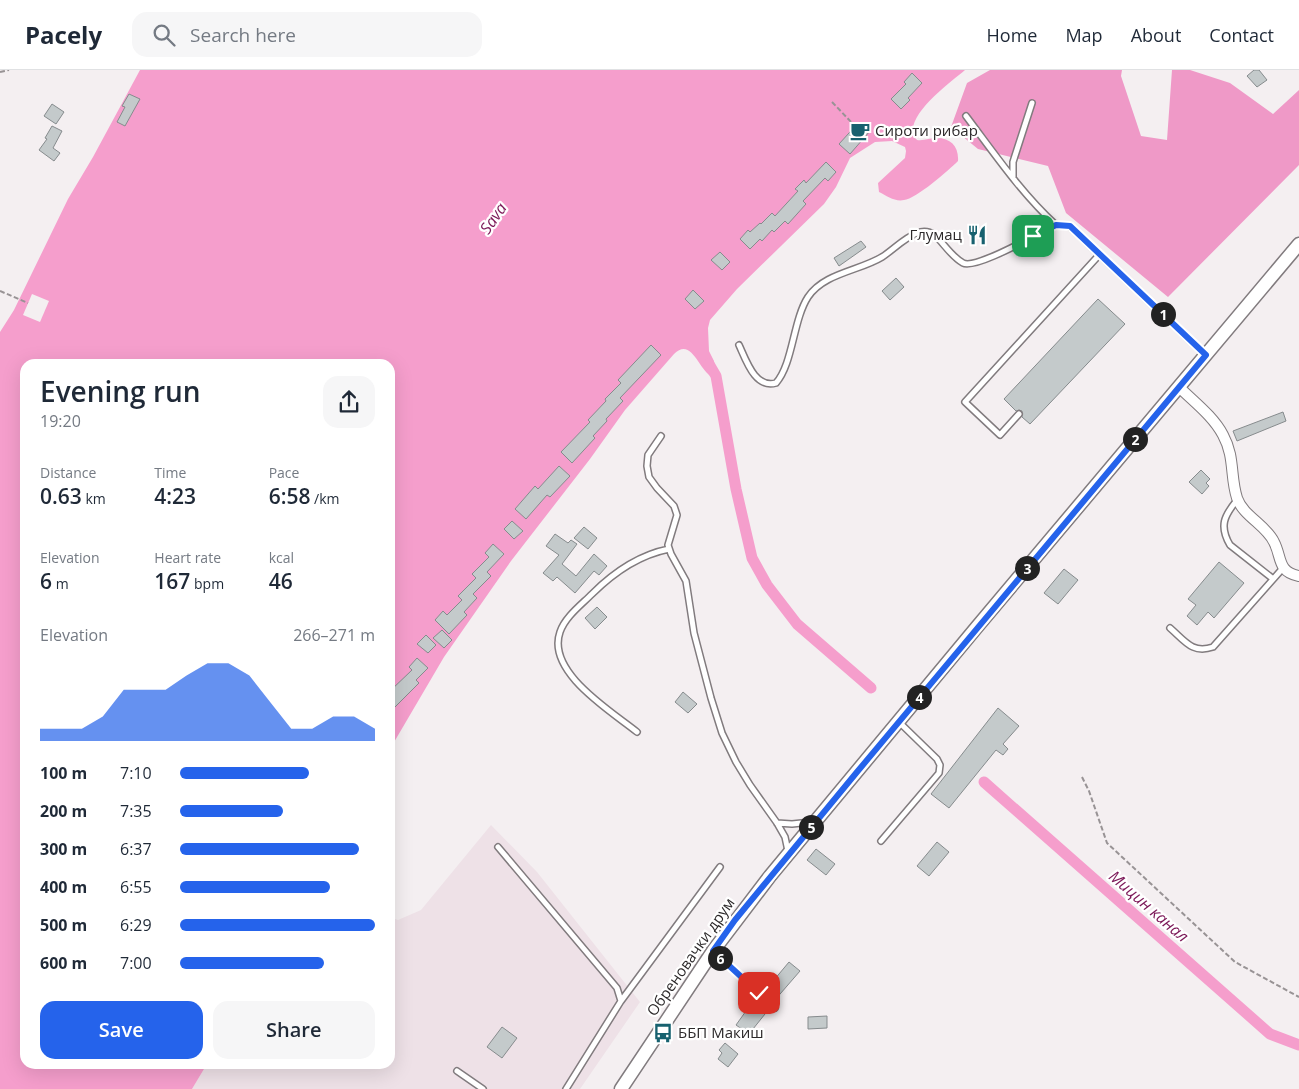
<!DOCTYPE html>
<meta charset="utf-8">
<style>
:root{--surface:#fff;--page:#f6f6f7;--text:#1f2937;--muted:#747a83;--line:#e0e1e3;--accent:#2563eb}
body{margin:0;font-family:"Open Sans",sans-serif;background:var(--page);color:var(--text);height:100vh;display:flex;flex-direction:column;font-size:19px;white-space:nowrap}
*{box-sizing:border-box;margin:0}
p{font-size:16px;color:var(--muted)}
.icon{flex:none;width:28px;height:28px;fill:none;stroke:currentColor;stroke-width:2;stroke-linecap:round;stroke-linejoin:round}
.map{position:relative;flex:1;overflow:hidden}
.details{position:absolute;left:20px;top:289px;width:375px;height:710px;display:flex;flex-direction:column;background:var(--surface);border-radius:15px;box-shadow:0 5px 20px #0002}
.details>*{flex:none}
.pin{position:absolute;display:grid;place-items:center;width:42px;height:42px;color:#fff;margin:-21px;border-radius:10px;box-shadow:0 2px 8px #0006}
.km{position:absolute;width:25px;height:25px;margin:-12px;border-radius:50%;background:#222;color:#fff;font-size:14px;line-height:25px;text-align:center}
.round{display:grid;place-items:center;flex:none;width:52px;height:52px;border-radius:15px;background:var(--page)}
.overview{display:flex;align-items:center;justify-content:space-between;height:85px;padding:0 20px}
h1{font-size:28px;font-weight:600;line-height:38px}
.figures{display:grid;grid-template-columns:repeat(3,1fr);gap:8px;height:85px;padding:5px 20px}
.figures div{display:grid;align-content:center}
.figures b{font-size:21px;font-weight:600}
.figures small{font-size:14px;font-weight:400}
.figures p{font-size:14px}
.chart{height:140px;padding:10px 20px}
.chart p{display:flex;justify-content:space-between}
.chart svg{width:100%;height:90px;margin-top:5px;fill:var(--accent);opacity:.7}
.primary-button{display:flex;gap:10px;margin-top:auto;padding:10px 20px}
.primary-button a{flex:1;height:58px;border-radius:15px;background:var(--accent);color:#fff;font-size:20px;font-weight:600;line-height:58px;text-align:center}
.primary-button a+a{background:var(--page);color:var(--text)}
ul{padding:0 20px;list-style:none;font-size:16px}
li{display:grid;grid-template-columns:80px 60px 1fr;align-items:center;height:38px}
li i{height:12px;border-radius:6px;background:var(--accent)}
header{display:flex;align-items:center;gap:30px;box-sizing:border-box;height:70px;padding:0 25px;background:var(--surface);border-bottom:1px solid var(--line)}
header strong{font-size:24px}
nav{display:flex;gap:28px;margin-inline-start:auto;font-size:18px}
.search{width:350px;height:45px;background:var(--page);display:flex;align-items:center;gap:12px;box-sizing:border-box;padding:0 18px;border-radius:15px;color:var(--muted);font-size:19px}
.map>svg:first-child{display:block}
.built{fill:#eee1e7}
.forest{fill:#ef99c7}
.water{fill:#f59ecc}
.pier{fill:#f4eff1}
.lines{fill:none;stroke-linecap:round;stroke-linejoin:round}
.canal{stroke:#f59ecc;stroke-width:11}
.building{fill:#c4cacb;stroke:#868b8d}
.service-casing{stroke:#817b7e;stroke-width:8}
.minor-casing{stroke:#817b7e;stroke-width:12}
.tertiary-casing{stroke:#817b7e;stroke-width:15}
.path{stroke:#989395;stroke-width:2;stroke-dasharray:5 2.5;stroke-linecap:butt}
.service{stroke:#fff;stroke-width:5}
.minor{stroke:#fff;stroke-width:10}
.tertiary{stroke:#fff;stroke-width:12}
.route-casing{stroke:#fff;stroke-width:10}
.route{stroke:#2563eb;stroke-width:6}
.labels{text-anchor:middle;stroke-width:4.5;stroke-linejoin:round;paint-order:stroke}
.poi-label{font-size:15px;fill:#2c292a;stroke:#fff;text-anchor:start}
.street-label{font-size:15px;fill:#2c292a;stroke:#fff}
.water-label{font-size:16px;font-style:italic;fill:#7b1757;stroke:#fff}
</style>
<header>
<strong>Pacely</strong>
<div class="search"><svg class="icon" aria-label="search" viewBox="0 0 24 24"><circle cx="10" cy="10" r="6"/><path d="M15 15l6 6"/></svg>Search here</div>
<nav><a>Home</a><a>Map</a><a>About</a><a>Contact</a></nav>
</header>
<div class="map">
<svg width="1299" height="1019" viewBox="0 0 1299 1019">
<rect width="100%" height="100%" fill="#f4eff1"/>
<path class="built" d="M 491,755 L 537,802 L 640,932 L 580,1019 L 192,1019 L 207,994 L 390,994 L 390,847 L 398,850 L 421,840 Z"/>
<path class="forest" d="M 990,0 L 1122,0 L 1121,6 L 1141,66 L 1167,70 L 1172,0 L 1190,0 L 1230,13 L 1273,44 L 1299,20 L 1299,95 L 1168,227 L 1066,143 L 1048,96 L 978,79 L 951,57 L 967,13 Z"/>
<path class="water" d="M 140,0 L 965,0 C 951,12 898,50 917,70 C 924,71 930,68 937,68 C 951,68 959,77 958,91 C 949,100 916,129 904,130 C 895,132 887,126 879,122 L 878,113 L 905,88 L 906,81 L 905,77 L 892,71 L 875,72 L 850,88 L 836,117 L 824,134 L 737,219 L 710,250 L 708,258 L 709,281 L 714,291 L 716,306 L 713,307 C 699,302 692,266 674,284 L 625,340 L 590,389 L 511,491 L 444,587 L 390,679 L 390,294 L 25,294 L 25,994 L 207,994 L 192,1019 L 0,1019 L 0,262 L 14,240 L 68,129 L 93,87 Z"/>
<path class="pier" d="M 32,224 L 49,231 L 40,252 L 23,245 Z"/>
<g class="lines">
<path class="canal" d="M 709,294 L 716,306 L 736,419 L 752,488 L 767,515 L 797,554 L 871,618
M 984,712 L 1270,964 L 1299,975"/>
</g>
<path class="building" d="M 1254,0 L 1259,0 L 1267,10 L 1257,17 L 1247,6 Z
M 912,3 L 922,13 L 908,28 L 910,30 L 901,39 L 891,29 L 906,14 L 904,12 Z
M 129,24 L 140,29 L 125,56 L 117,52 L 125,37 L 122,36 Z
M 52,34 L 64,42 L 56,54 L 44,46 Z
M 859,52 L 870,61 L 850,84 L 839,74 Z
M 52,56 L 62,61 L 53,78 L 60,83 L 54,91 L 39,80 L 47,69 L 45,68 Z
M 826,92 L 836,102 L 828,111 L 825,108 L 803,131 L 806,134 L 788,154 L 785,151 L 774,162 L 772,160 L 762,171 L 760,169 L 750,179 L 740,169 L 748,160 L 750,162 L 760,153 L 761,154 L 772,143 L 775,146 L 798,121 L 795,119 L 804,110 L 806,113 Z
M 861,171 L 866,177 L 839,196 L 834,188 Z
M 720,182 L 730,192 L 722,200 L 711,190 Z
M 896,208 L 904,217 L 890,230 L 882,221 Z
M 693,220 L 704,231 L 695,239 L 685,229 Z
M 1098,229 L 1125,254 L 1030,354 L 1022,347 L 1022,341 L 1019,340 L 1016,341 L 1004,329 Z
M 651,275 L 661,285 L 620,328 L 623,331 L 606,349 L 607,351 L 593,366 L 595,368 L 572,393 L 561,382 L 590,352 L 588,350 L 606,331 L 605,329 L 621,313 L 618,310 Z
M 1283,342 L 1286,351 L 1237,371 L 1233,361 Z
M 559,396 L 570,406 L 550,427 L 547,425 L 526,449 L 515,439 L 535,416 L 538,419 Z
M 1201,400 L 1210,409 L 1206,413 L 1209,416 L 1202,424 L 1189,412 Z
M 512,451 L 523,461 L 514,469 L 504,459 Z
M 584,457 L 597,468 L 588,479 L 574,468 Z
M 555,464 L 568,473 L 571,470 L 577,474 L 562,494 L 576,506 L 594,484 L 607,496 L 599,505 L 594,501 L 575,523 L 557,507 L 553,511 L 543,503 L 559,485 L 546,476 Z
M 493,474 L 504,484 L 487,502 L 491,506 L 473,524 L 477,528 L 464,542 L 467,545 L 449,564 L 435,550 L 443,541 L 447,545 L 462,530 L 458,526 L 476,508 L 472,504 L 489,487 L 485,483 Z
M 1219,492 L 1244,513 L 1214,548 L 1208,542 L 1197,555 L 1187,546 L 1196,535 L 1188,529 Z
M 1064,499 L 1078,510 L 1058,534 L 1044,523 Z
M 597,537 L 607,547 L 595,559 L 585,548 Z
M 442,560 L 452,570 L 444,578 L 433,568 Z
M 426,565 L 436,575 L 428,583 L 417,574 Z
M 417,588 L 428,598 L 416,610 L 419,613 L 390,642 L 390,621 L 412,600 L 409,597 Z
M 683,622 L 697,634 L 688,643 L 675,632 Z
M 998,638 L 1019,656 L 1003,674 L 1008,679 L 1003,685 L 996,680 L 949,738 L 931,724 Z
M 937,772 L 949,782 L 929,806 L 917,796 Z
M 816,779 L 835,794 L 826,805 L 807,790 Z
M 789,892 L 800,901 L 774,931 L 764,922 Z
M 756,927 L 769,939 L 749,964 L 736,955 Z
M 827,946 L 827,958 L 808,959 L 808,947 Z
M 502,957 L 517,968 L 502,988 L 487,977 Z
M 725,973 L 738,984 L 728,997 L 718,989 L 722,983 L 719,980 Z"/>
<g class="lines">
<defs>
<path id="service" d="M 966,46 C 994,83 1021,123 1056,155
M 1013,108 L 1013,92 L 1032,33
M 739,275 C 746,290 755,319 776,313 C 793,294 793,250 808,227 C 824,203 859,201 882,187 C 893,180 904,168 917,163 C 924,160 929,161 935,165 C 944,174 952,187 963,193 C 976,200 1040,162 1056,155 L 1069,156 L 1205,285
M 1019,344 L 1000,365 L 965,332 L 1100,184
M 661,366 L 648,385 L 647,396 L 649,407 L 657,418 L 674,436 L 677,445 L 668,475 L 671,484 L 686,511 L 694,563 L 711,628 L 722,663 L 736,692 L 750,715 L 777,753 L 785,767 L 788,781
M 1237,430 C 1224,446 1219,456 1230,475 L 1272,508
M 1170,558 C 1185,571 1192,584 1213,577 L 1283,498
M 637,662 C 611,641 546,602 560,562 C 565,547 581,535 592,524 C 614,502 639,485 669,479
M 777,753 L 792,754 L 811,752
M 881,771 L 939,703 L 940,695 L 937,689 L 899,652
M 498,777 L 617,918 L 621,931 L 566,1019
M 713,881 L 775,938
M 621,931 L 720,797
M 457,1001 L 483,1019"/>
<path id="minor" d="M 1179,317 C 1194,332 1213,346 1223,365 C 1235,387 1230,406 1237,428 C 1243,446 1266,455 1274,472 C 1282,487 1277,502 1299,506"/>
<path id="tertiary" d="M 621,1019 L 713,881 L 770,806 L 976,558 L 1299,174"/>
</defs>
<use href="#service" class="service-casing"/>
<use href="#minor" class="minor-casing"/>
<use href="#tertiary" class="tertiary-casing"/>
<path class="path" d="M 0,2 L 9,0
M 832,32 L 855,56
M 0,221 L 28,233
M 1082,707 L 1089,721 L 1107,773 L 1235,892 L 1299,927"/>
<use href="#service" class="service"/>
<use href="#minor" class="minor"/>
<use href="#tertiary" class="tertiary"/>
</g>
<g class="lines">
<defs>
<path id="route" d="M 759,923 L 713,881 L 735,850 L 857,702 L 1206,285 L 1070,156 L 1056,155 L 1033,166"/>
</defs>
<use href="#route" class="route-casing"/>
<use href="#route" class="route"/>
</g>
<defs>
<symbol id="cafe-bare" viewBox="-9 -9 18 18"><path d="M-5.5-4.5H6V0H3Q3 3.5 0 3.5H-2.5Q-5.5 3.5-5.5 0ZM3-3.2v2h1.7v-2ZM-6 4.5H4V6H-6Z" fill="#17616f" stroke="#fff" stroke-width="2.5" paint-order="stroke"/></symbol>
<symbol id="restaurant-bare" viewBox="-9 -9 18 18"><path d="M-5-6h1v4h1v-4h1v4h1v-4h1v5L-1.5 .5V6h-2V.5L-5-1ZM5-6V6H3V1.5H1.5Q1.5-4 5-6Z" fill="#17616f" stroke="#fff" stroke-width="2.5" paint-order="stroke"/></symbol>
<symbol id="bus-bare" viewBox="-9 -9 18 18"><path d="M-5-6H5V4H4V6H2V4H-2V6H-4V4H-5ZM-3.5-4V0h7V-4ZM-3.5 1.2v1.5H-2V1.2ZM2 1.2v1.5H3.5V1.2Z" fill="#17616f" stroke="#fff" stroke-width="2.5" paint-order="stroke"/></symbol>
</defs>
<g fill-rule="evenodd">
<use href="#cafe-bare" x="846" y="47" width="28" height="28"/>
<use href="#restaurant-bare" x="963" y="151" width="28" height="28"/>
<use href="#bus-bare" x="649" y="949" width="28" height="28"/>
</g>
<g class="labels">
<g class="poi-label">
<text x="875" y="66">Сироти рибар</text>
<text x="962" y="170" text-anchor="end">Глумац</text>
<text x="678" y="968">ББП Макиш</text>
</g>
<g class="street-label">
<text transform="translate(691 887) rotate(-55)" y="5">Обреновачки друм</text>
</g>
<g class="water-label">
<text transform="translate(493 148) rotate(-55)" y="6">Sava</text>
<text transform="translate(1149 836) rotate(41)" y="6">Мицин канал</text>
</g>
</g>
</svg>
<div class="pin" style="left:1033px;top:166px;background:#1e9e55"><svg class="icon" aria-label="arrive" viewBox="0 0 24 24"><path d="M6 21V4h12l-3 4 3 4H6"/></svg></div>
<div class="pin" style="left:759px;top:923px;background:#d93025"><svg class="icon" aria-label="check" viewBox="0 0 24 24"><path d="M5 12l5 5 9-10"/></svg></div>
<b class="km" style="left:1163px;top:244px">1</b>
<b class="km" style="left:1135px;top:369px">2</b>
<b class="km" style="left:1027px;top:498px">3</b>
<b class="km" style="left:919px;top:627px">4</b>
<b class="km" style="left:811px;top:757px">5</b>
<b class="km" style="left:720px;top:888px">6</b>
<section class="details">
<div class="overview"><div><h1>Evening run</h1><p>19:20</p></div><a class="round"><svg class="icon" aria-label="share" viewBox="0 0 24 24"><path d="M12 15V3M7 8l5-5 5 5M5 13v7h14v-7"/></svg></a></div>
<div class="figures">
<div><p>Distance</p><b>0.63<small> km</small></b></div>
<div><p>Time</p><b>4:23</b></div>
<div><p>Pace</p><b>6:58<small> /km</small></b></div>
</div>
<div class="figures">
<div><p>Elevation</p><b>6<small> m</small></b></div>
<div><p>Heart rate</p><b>167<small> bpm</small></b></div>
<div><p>kcal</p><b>46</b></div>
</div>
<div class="chart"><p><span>Elevation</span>266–271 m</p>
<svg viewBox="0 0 160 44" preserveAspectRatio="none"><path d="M0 44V38L10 38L20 38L30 32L40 19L50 19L60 19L70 12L80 6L90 6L100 12L110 25L120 38L130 38L140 32L150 32L160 38V44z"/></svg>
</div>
<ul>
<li><b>100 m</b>7:10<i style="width:66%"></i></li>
<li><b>200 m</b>7:35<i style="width:53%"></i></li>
<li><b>300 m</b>6:37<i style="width:92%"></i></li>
<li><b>400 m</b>6:55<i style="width:77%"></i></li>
<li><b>500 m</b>6:29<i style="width:100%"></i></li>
<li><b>600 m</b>7:00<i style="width:74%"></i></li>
</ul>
<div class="primary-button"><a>Save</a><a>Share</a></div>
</section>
</div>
